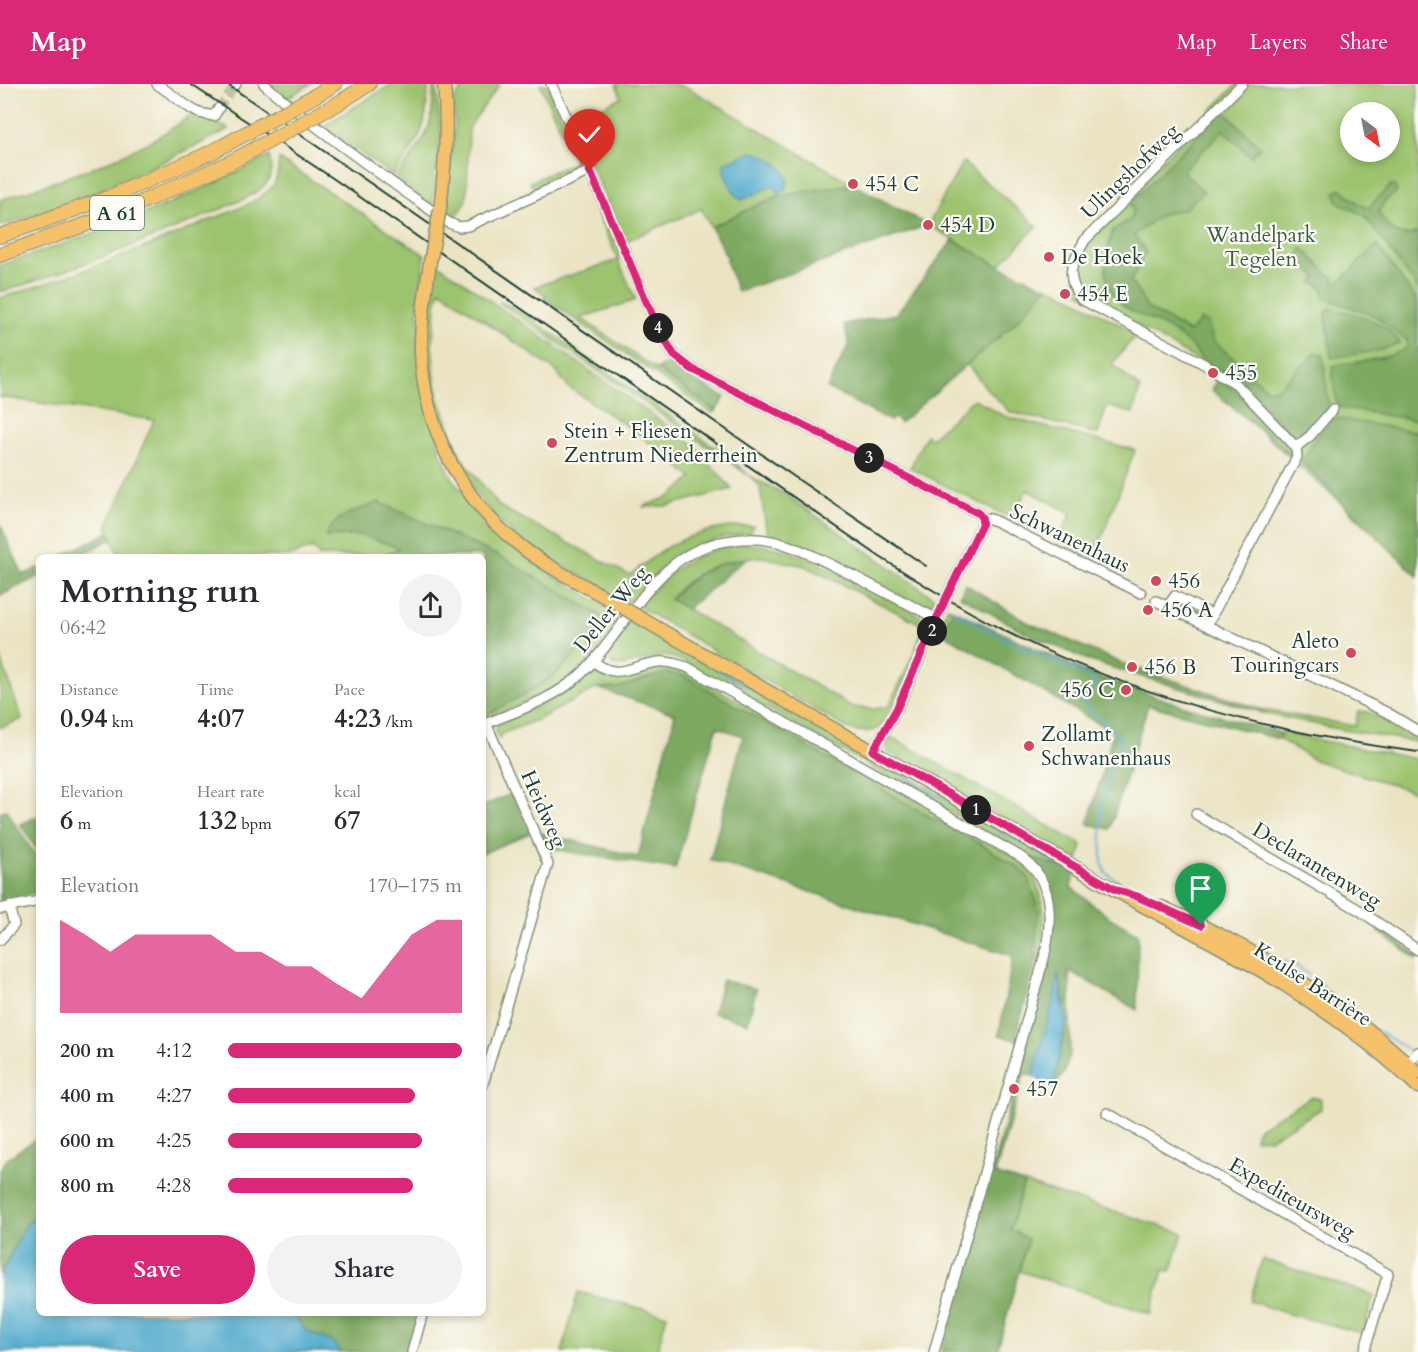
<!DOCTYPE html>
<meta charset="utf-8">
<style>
:root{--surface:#fff;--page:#f2f2f3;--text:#2b2b33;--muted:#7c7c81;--accent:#db2777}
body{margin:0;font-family:Cardo,serif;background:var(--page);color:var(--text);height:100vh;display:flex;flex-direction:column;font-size:22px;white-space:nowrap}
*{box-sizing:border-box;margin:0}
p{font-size:20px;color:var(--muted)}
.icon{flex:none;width:33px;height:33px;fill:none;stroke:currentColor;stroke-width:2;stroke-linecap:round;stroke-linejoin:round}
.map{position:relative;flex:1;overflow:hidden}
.details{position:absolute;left:36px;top:470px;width:450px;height:762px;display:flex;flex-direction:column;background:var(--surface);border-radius:9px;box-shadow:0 3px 9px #0003}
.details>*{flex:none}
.needle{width:39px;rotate:148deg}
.tools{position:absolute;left:1340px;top:18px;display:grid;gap:12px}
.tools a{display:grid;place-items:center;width:60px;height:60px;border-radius:50%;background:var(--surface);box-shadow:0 3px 9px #0003;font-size:30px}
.pin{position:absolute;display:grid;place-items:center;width:51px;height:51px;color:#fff;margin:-62px -26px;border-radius:50% 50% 50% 0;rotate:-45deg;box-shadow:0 0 6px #0007}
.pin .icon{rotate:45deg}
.km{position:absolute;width:30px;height:30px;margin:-15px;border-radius:50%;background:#222;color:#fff;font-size:16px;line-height:30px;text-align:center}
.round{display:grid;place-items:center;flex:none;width:63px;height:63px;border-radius:32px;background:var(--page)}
.overview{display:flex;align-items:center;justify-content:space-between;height:102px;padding:0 24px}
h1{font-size:33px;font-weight:800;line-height:45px}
.figures{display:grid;grid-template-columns:repeat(3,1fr);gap:9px;height:102px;padding:6px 24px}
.figures div{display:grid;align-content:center}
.figures b{font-size:26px;font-weight:800}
.figures small{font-size:16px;font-weight:400}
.figures p{font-size:16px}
.chart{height:168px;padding:12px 24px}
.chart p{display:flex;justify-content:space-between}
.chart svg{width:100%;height:108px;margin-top:6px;fill:var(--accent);opacity:.7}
.action{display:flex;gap:12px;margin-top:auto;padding:12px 24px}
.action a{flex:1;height:69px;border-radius:36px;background:var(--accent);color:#fff;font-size:24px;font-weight:800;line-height:69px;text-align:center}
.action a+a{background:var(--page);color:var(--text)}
ul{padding:0 24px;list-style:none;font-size:20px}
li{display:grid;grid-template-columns:96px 72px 1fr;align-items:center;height:45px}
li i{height:15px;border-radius:8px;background:var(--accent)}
header{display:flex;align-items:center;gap:36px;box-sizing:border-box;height:84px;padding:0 30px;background:var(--accent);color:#fff}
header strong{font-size:28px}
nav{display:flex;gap:33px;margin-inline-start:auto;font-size:21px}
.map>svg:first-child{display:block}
.green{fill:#9cc36e;stroke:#5e8051;stroke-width:1.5;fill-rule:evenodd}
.forest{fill:#7da961;stroke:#4e734a;stroke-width:1.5}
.water{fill:#4fa9cc;stroke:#377380;stroke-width:1.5}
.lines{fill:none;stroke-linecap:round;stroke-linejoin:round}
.stream{stroke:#4fa9cc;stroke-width:2}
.minor-tunnel{stroke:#c2c3a7;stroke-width:9;stroke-dasharray:9 4.5;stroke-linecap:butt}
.minor-casing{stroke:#85907c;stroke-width:12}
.major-casing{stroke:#85907c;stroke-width:15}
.highway-casing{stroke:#85907c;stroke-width:16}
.minor{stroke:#fff;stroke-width:9}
.major{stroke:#f5c16b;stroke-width:12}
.highway{stroke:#f5c16b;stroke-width:14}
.rail{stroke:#1f3d34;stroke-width:2}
.major-bridge-casing{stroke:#85907c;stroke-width:15;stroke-linecap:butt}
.highway-bridge-casing{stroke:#85907c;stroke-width:16;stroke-linecap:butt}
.major-bridge{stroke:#f5c16b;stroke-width:12}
.highway-bridge{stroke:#f5c16b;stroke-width:14}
.route-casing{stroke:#fff;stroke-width:12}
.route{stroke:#db2777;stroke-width:8}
.poi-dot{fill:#d1495b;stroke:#fdfcf7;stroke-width:2}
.labels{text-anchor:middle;stroke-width:4.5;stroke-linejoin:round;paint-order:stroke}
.shield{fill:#fdfcf7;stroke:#62766e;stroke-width:1.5}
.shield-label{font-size:20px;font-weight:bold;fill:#1f3d34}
.street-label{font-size:21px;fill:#1f3d34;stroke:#fdfcf7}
.poi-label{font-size:21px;fill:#1f3d34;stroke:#fdfcf7;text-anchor:start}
.park-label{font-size:21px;fill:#3e5e42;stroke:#fdfcf7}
</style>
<header>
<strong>Map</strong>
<nav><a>Map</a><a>Layers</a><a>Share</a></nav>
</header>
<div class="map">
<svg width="1418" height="1268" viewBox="0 0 1418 1268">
<rect width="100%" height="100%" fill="#fdfcf7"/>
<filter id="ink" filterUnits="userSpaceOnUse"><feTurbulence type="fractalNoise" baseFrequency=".0167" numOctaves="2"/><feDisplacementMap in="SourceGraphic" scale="12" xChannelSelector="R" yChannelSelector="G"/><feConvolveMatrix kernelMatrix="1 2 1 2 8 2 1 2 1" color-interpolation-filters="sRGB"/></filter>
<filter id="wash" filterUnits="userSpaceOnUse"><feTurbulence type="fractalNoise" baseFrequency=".008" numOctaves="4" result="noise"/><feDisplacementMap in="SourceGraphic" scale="24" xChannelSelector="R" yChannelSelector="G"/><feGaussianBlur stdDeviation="1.35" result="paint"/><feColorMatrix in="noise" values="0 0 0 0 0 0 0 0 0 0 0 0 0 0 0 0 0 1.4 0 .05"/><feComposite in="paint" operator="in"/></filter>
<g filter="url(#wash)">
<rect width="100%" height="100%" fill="#ebe4c4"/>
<path class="green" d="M 269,0 L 311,0 L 285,15 Z
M 392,0 L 428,0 C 427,47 420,54 393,92 L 323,42 Z
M 433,0 L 436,0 L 441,48 L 432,121 L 396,94 C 410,74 429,54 432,28 C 433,19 433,9 433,0 Z
M 469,0 L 500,0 L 469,43 L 467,111 L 464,122 L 454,135 L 443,129 L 455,40 L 453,17 L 462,5 Z
M 540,0 L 547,0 L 581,77 L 572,90 L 535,106 L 530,98 L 575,78 Z
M 616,0 L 675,0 L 690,5 L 853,100 L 775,113 L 711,143 L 701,125 L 624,158 L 573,38 L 621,13 Z
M 1237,0 L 1418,0 L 1418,489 L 1229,318 L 1207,282 L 1079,208 C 1075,193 1075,183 1081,169 L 1076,164 ZM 1350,28 L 1389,28 L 1389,68 L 1350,68 Z
M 192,30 L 198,30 L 229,45 C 155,83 80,118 0,142 L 0,116 C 65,94 137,73 192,30 Z
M 269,72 C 276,96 264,105 244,115 C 164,150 84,183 0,208 L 0,181 C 92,152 184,117 269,72 Z
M 279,75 L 425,171 L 418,226 L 439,365 L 452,394 L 475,426 L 494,448 L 546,487 L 622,532 C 607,552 594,574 575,590 C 548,611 514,622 483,636 L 483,633 L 497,624 L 526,611 L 531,491 L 503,474 L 379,418 L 326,452 L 362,451 L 400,464 L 382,472 L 319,472 L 313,464 L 290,472 L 119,472 L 107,443 L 154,336 L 0,313 L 0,214 C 71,192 141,167 210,136 C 229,128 255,120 270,105 C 278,97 278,85 279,75 Z
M 963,78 L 1037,142 L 999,182 L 928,141 Z
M 584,99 L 590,100 L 620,168 L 618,176 L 636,216 L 581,234 L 716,327 L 712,329 L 544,214 L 546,211 L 534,203 L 618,176 Z
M 434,177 L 692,359 L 732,405 L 666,422 L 642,423 L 671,412 L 692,394 L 632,345 L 568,303 L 556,287 L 440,206 L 437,216 L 432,261 L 435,296 L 439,316 L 461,373 L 499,422 L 629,491 C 644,482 656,469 671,461 C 696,448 726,441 753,442 L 751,449 C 692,456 668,474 631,519 C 601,501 569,487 539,468 C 532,463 523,459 516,453 C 457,401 428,333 426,255 C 426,230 431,203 434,177 Z
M 1047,203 L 1065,210 L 1137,250 L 1112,280 L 1140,304 L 1133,329 L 1107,322 L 1098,350 L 1010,328 L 986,304 L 967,280 L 1015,239 Z
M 499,218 L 517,225 L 722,368 L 751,393 L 783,409 L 937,516 L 928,521 L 910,517 L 801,461 L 769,451 L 766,444 L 760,403 L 751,393 Z
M 974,315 L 1004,332 L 1135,366 L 1094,475 L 1058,457 L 1071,429 L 1027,406 L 1012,435 L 910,384 L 926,351 L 931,354 Z
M 741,460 C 790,459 830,485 872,506 C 890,516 909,524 925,536 L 927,541 L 926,552 L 892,629 C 880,647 871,650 850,646 L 639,523 C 668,485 693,468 741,460 ZM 761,473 L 805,482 L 919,539 L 921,549 L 916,565 L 889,622 L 875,625 L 852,623 L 670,515 C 694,485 724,475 761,473 Z
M 948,523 L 953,526 L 942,549 L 936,546 Z
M 629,536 L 699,573 L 1075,788 L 1032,774 L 683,577 C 677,575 670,572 664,572 C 646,573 630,584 612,581 C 601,563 618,551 629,536 Z
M 0,572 L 22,635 L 0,644 Z
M 657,581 L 682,585 L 1016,774 C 1021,779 1029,784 1032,791 C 1049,820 1045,848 1036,879 L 1034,878 L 1036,870 L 1019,784 L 961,748 L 930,733 L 819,670 L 652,592 L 617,604 L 597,604 L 539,635 L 501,650 L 499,655 L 495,647 L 499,639 L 561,611 L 586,593 L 598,591 L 615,593 Z
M 1264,626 L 1355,642 L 1358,627 L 1368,628 L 1414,650 L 1418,653 L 1418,658 L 1337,645 L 1263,629 Z
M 1281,649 L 1418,675 L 1418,709 L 1314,676 L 1279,655 Z
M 889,652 L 1082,761 L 1078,777 L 888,668 L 886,663 Z
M 1311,1013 L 1321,1015 L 1321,1025 L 1271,1054 L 1255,1055 L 1256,1048 L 1260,1043 Z
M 1024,1099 L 1183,1149 L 1171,1188 L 1163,1186 L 1151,1230 L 1019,1187 L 1028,1155 L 1010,1145 Z
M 1262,1175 L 1374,1211 L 1363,1249 L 1288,1230 L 1250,1217 Z
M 578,1208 L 667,1231 L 657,1268 L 562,1268 Z"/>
<path class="forest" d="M 1223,26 L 1260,63 L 1251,73 L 1223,46 L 1183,87 L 1204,108 L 1184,125 L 1162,130 L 1134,151 L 1146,168 L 1131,197 L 1147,224 L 1189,248 L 1201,236 L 1208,238 L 1213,256 L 1268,306 L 1279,303 L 1315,269 L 1323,270 L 1329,324 L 1307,350 L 1294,353 C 1276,334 1258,315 1238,298 C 1228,289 1213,285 1203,276 C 1197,271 1195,264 1188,259 C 1179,252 1168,244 1157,239 C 1141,231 1122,226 1112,208 C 1101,189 1107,166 1113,146 L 1131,135 L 1133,126 L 1130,119 Z
M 853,100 L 928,141 L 737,208 L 726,176 L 728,175 L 711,143 L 775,113 Z
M 1390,102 L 1395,102 L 1397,108 L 1384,118 L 1379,128 C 1387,145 1400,157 1418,148 L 1418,205 L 1364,131 L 1337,118 L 1335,109 L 1340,104 L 1358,119 L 1368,124 Z
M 953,156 L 999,182 L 1047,203 L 1015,239 L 900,339 L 895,333 L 890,337 L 827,304 L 849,260 L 844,240 L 896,230 Z
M 1377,161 L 1418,218 L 1418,336 L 1341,324 L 1336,318 L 1332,282 C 1352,278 1392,276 1407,263 L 1407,257 L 1377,233 L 1324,214 C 1324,204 1322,201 1312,199 L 1317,193 L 1297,175 L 1302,164 L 1338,199 Z
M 1330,224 C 1355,230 1386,236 1400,259 L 1382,266 L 1331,274 L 1326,228 Z
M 668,279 L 695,298 L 725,313 L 716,327 L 657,285 Z
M 1217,294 L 1233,304 L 1287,358 L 1292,365 L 1292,373 L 1212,306 Z
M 1335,334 L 1418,348 L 1418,493 L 1302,378 C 1311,360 1319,346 1335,334 Z
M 379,418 L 503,474 L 604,533 L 571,576 L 549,596 L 483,633 L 483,472 L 382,472 L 400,464 L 362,451 L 326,453 C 331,431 361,426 379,418 Z
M 0,440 L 23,491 L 39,484 L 39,492 L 0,512 Z
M 110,448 L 112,455 L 78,472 L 61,472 Z
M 746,474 L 687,525 L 670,515 C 696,489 710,480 746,474 Z
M 965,500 L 1027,538 L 1121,579 L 1263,626 L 1263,629 L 1090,577 L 1030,551 L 960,512 Z
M 953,526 L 1090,590 L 1184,622 L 1281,649 L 1279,655 L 1148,621 L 1110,745 L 1088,740 L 1113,648 L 942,549 Z
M 664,589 L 683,591 L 930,733 L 961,748 L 1019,784 L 1028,793 L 1039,825 L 1034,878 L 1036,879 L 1015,956 L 999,951 L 1013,872 L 710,776 L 743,652 L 717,643 L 675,785 L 546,764 L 539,748 L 638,773 L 675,630 L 597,604 L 617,604 Z
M 513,709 L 530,749 L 483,769 L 483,722 Z
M 6,726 L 39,777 L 39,808 L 0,817 L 0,728 Z
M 39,732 L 39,769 L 20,740 Z
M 1032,774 L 1075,788 L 1071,803 L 1110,834 L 1138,850 L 1137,926 L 1070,887 L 1070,971 L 1064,989 L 1053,1005 C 1060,969 1072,926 1058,891 L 1053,918 L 1033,992 L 1024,990 L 995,1090 L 1024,1099 L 1010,1145 L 1028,1155 L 997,1268 L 941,1268 L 1049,881 C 1046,866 1053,854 1054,839 C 1057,815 1047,793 1032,774 Z
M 1381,845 L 1418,872 L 1418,876 L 1378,847 Z
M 722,896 L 756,905 L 748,939 L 713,929 Z
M 39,1053 L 39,1133 L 27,1139 L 0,1192 L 0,1085 L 9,1073 Z
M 293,1229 L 421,1229 L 410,1268 L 340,1268 L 332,1258 L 306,1247 Z"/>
<path class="water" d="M 752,68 C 766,70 784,82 788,96 L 785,106 L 779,110 L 775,102 L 772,102 L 742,116 L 738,114 C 732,104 722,91 724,79 Z
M 1058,889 L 1066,937 L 1053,1005 L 1033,992 L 1053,918 Z
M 39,1133 L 39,1228 L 293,1229 L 306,1247 L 332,1258 L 340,1268 L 0,1268 L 0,1192 L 27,1139 Z"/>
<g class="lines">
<path class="stream" d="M 953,527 L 1012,558 L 1095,596 L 1095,601 L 1086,609 L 1081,617 L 1121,654 L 1101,722 L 1102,779 L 1106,789 L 1128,804 L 1160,815 L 1200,834
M 664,555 L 1099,804
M 1279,877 L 1294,880 L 1322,900 L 1324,906 L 1332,911
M 1377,946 L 1413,969"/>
</g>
</g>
<g filter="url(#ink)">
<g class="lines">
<path class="minor-tunnel" d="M 219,24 L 235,1"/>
<defs>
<path id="minor" d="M 157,0 L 190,24 L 199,29 L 214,32 L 219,24
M 264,0 C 322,50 386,94 449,139 L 459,143 L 468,142 L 590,87
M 551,0 L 572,45 L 657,242 L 674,271 L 692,285 L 978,429 L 982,434 L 991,435 L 1141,509
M 235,1 L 236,0
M 1296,363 L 1310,352 L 1333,325
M 1156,517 L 1388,629 L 1418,647
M 1168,522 L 1175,512 L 1213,531
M 1207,541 L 1297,373 L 1296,363 L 1236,300 L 1204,280 L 1081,215 C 1064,191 1072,179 1085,156 L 1242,0
M 593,577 C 619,598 630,581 658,578 C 668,577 677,580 687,583 L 1021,773 C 1027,778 1034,783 1038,790 C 1054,814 1050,848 1044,874 L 934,1268
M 483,641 C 516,627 553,616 580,591 C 629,545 653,468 727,457 C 744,454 761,454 777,458 C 803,465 827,479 852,491 C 880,506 909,520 937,535
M 873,667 L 897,625 L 946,514 L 982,440 L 982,434
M 1196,730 L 1359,826 L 1418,866
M 0,825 L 39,817
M 0,856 L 14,841 L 11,830 L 11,822
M 1408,980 L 1418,968
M 483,1000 L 548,780 L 486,639
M 1107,1029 L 1388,1190 L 1364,1268
M 412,1268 L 423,1228"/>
<path id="major" d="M 440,125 C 445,82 448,43 444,0
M 430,178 C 426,208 420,238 421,269 C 424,343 460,414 518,460 C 546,483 580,499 612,517
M 654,542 L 1136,818 C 1236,870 1336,924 1418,1003
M 1162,823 C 1254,864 1345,919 1418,989"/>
<path id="highway" d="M 320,9 L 335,0
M 337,20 L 369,0
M 0,152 L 110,113 L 212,68
M 0,171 L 115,130 L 231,78"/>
</defs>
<use href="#minor" class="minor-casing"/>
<use href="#major" class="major-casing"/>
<use href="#highway" class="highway-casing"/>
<use href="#minor" class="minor"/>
<use href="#major" class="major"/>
<use href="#highway" class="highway"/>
<path class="rail" d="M 190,0 L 334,95 L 880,473 C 921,499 962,525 1005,547 C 1134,612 1275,650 1418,668
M 227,0 L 799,396 L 926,482"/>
<defs>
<path id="major-bridge" d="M 430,178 L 440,125
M 612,517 L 654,542"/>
<path id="highway-bridge" d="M 212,68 L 320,9
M 231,78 L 337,20"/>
</defs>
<use href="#major-bridge" class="major-bridge-casing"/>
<use href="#highway-bridge" class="highway-bridge-casing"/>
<use href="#major-bridge" class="major-bridge"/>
<use href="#highway-bridge" class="highway-bridge"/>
</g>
</g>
<g class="lines" filter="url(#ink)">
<defs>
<path id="route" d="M 590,87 L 657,242 L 674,271 L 692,285 L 978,429 L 982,434 L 982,440 L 946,514 L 897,624 L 873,667 L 1116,806 L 1136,812 L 1201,841"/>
</defs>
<use href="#route" class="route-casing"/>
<use href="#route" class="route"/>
</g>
<g class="poi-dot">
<circle cx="853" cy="100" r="6"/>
<circle cx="928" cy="141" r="6"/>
<circle cx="1049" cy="173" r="6"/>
<circle cx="1065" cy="210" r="6"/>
<circle cx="1213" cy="289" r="6"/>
<circle cx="552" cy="359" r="6"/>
<circle cx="1156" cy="497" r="6"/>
<circle cx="1148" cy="526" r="6"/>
<circle cx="1351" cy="569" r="6"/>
<circle cx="1132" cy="583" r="6"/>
<circle cx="1126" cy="606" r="6"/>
<circle cx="1029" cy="662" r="6"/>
<circle cx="1014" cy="1005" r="6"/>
</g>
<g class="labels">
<rect class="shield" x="90" y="112" width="54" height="34" rx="4.5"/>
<g class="shield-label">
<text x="117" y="136">A 61</text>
</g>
<g class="street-label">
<text transform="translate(1130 87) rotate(-44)" y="7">Ulingshofweg</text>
<text transform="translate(1070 454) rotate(26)" y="7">Schwanenhaus</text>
<text transform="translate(611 525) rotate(-51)" y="7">Deller Weg</text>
<text transform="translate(544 725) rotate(66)" y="7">Heidweg</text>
<text transform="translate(1317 781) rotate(31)" y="7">Declarantenweg</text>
<text transform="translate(1313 900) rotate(33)" y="7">Keulse Barrière</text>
<text transform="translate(1292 1114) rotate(30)" y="7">Expediteursweg</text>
</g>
<g class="poi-label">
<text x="865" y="107">454 C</text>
<text x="940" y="148">454 D</text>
<text x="1061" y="180">De Hoek</text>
<text x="1077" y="217">454 E</text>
<text x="1225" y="296">455</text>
<text x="564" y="354">Stein + Fliesen<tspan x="564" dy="24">Zentrum Niederrhein</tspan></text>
<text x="1168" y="504">456</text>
<text x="1160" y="533">456 A</text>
<text x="1339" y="564" text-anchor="end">Aleto<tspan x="1339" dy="24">Touringcars</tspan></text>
<text x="1144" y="590">456 B</text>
<text x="1114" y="613" text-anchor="end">456 C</text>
<text x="1041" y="657">Zollamt<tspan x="1041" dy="24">Schwanenhaus</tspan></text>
<text x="1026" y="1012">457</text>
</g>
<g class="park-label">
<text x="1261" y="158">Wandelpark<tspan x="1261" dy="24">Tegelen</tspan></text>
</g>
</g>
</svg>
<div class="tools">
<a><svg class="needle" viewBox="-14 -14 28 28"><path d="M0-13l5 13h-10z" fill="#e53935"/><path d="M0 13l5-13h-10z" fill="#7c7c81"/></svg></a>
</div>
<div class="pin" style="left:1201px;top:841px;background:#1e9e55"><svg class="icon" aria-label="arrive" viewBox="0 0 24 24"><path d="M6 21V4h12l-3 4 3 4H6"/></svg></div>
<div class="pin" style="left:590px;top:87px;background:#d93025"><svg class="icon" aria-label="check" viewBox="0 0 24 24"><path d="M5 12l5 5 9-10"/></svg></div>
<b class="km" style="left:976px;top:726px">1</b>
<b class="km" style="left:932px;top:547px">2</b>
<b class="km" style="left:869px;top:374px">3</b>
<b class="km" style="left:658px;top:244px">4</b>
<section class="details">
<div class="overview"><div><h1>Morning run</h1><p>06:42</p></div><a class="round"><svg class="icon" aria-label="share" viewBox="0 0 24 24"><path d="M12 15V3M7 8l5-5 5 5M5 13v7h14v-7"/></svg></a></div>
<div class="figures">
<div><p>Distance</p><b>0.94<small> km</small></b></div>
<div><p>Time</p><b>4:07</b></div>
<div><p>Pace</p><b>4:23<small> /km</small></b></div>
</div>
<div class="figures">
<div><p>Elevation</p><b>6<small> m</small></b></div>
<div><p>Heart rate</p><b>132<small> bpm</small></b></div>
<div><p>kcal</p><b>67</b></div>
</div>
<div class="chart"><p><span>Elevation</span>170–175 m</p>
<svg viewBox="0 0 160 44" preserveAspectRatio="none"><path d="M0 44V6L10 12L20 19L30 12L40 12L50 12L60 12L70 19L80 19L90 25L100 25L110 32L120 38L130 25L140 12L150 6L160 6V44z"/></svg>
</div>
<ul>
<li><b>200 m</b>4:12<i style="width:100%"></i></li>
<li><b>400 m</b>4:27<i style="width:80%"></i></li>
<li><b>600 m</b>4:25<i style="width:83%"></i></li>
<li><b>800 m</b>4:28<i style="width:79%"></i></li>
</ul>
<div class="action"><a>Save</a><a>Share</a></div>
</section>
</div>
